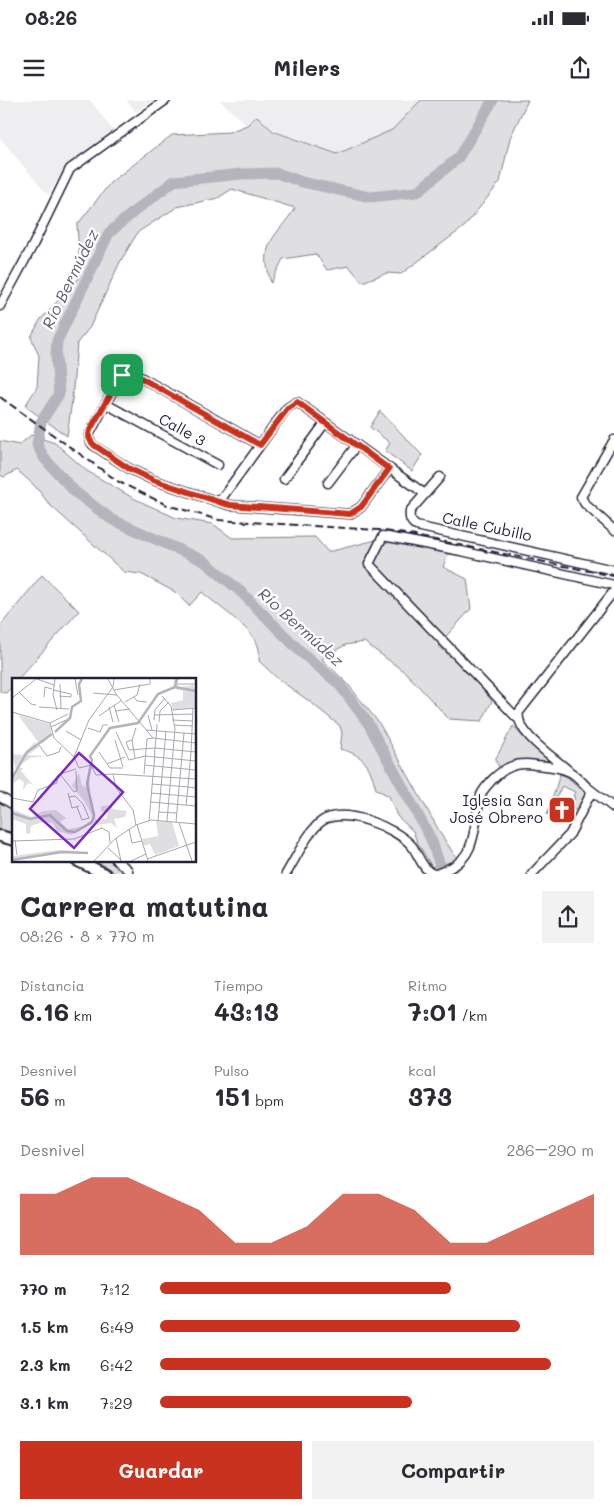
<!DOCTYPE html>
<html lang="es">
<meta charset="utf-8">
<style>
:root{--surface:#fff;--page:#f2f2f3;--text:#2b2b33;--muted:#7c7c81;--accent:#c8321e}
body{margin:0;font-family:Mali,sans-serif;background:var(--page);color:var(--text);height:100vh;display:flex;flex-direction:column;font-size:19px;white-space:nowrap}
*{box-sizing:border-box;margin:0}
p{font-size:16px;color:var(--muted)}
.icon{flex:none;width:28px;height:28px;fill:none;stroke:currentColor;stroke-width:2;stroke-linecap:round;stroke-linejoin:round}
.map{position:relative;height:774px;overflow:hidden}
.drawer{display:flex;flex-direction:column;background:var(--surface);flex:1}
.drawer>*{flex:none}
.pin{position:absolute;display:grid;place-items:center;width:42px;height:42px;color:#fff;margin:-21px;border-radius:10px;box-shadow:0 2px 8px #0006}
.round{display:grid;place-items:center;flex:none;width:52px;height:52px;border-radius:0px;background:var(--page)}
.headline{display:flex;align-items:center;justify-content:space-between;height:85px;padding:0 20px}
h1{font-size:28px;font-weight:800;line-height:38px}
.metrics{display:grid;grid-template-columns:repeat(3,1fr);gap:8px;height:85px;padding:5px 20px}
.metrics div{display:grid;align-content:center}
.metrics b{font-size:25px;font-weight:800}
.metrics small{font-size:14px;font-weight:400}
.metrics p{font-size:14px}
.chart{height:140px;padding:10px 20px}
.chart p{display:flex;justify-content:space-between}
.chart svg{width:100%;height:90px;margin-top:5px;fill:var(--accent);opacity:.7}
.primary-button{display:flex;gap:10px;margin-top:auto;padding:10px 20px}
.primary-button a{flex:1;height:58px;border-radius:0px;background:var(--accent);color:#fff;font-size:20px;font-weight:800;line-height:58px;text-align:center}
.primary-button a+a{background:var(--page);color:var(--text)}
ul{padding:0 20px;list-style:none;font-size:16px}
li{display:grid;grid-template-columns:80px 60px 1fr;align-items:center;height:38px}
li i{height:12px;border-radius:6px;background:var(--accent)}
.status{display:flex;justify-content:space-between;align-items:center;height:35px;padding:0 25px;background:var(--surface);direction:ltr}
.status svg{height:14px;fill:currentColor}
header{display:flex;justify-content:space-between;align-items:center;height:65px;padding:0 20px;background:var(--surface);font-size:22px;font-weight:800}
.map>svg:first-child{display:block}
.built{fill:#eeeef1}
.green{fill:#dfdfe2;stroke:#80808e}
.lines{fill:none;stroke-linecap:round;stroke-linejoin:round}
.river{stroke:#b4b4bc;stroke-width:11}
.minor-casing{stroke:#22223b;stroke-width:11}
.secondary-casing{stroke:#22223b;stroke-width:14}
.minor{stroke:#fff;stroke-width:8}
.secondary{stroke:#fff;stroke-width:10}
.rail{stroke:#22223b;stroke-width:2;stroke-dasharray:8 4;stroke-linecap:butt}
.route-casing{stroke:#fff;stroke-width:10}
.route{stroke:#c8321e;stroke-width:6}
.labels{text-anchor:middle;stroke-width:4.5;stroke-linejoin:round;paint-order:stroke}
.street-label{font-size:15px;fill:#22223b;stroke:#fff}
.poi-label{font-size:15px;fill:#22223b;stroke:#fff;text-anchor:end}
.water-label{font-size:16px;font-style:italic;fill:#5c5c6f;stroke:#fff}
.inset-river{fill:none;stroke:#b4b4bc;stroke-width:2.5}
.inset-road{fill:none;stroke:#a7a7b1;stroke-width:1}
.view{fill:#7b2cbf;fill-opacity:0.15;stroke:#7b2cbf;stroke-width:2.5}
.inset-edge{fill:none;stroke:#22223b;stroke-width:2.5}
</style>
<div class="status"><b>08:26</b><svg viewBox="0 0 49 12"><path d="M0 12V9h3v3zM5 12V6h3v6zM10 12V3h3v9zM15 12V0h3v12zM26 1h20v11H26zM47 4h2v5h-2z"/></svg></div>
<header><svg class="icon" aria-label="menu" viewBox="0 0 24 24"><path d="M4 6h16M4 12h16M4 18h16"/></svg>Milers<svg class="icon" aria-label="share" viewBox="0 0 24 24"><path d="M12 15V3M7 8l5-5 5 5M5 13v7h14v-7"/></svg></header>
<div class="map">
<svg width="614" height="774" viewBox="0 0 614 774">
<rect width="100%" height="100%" fill="#fff"/>
<filter id="ink" filterUnits="userSpaceOnUse"><feTurbulence type="fractalNoise" baseFrequency=".02" numOctaves="2"/><feDisplacementMap in="SourceGraphic" scale="10" xChannelSelector="R" yChannelSelector="G"/><feConvolveMatrix kernelMatrix="1 2 1 2 8 2 1 2 1" color-interpolation-filters="sRGB"/></filter>
<g filter="url(#ink)">
<path class="built" d="M 0,0 L 90,0 L 115,33 L 68,64 L 48,95 L 0,38 Z
M 126,0 L 154,0 L 136,12 Z
M 219,0 L 421,0 L 392,30 L 337,54 L 273,30 L 257,16 L 247,25 Z"/>
<path class="green" d="M 421,0 L 528,0 L 510,38 L 500,82 L 464,127 L 401,174 L 387,173 L 362,182 L 349,166 L 327,170 L 316,154 L 283,159 L 271,183 C 258,142 276,138 295,108 L 232,89 L 218,98 L 177,107 L 138,132 L 120,162 L 90,227 L 77,243 L 72,300 L 67,336 L 25,306 L 37,287 L 39,256 L 31,237 L 40,220 L 79,178 L 79,154 L 77,125 L 111,82 L 172,35 L 229,32 L 247,25 L 257,16 L 273,31 L 337,54 L 392,30 Z
M 380,311 L 422,355 L 412,371 L 385,351 L 390,343 L 370,327 Z
M 31,335 L 55,343 L 87,371 L 133,398 L 176,418 L 213,424 L 232,438 L 315,437 L 328,452 L 376,440 L 396,440 L 449,450 L 443,467 L 467,479 L 471,509 L 438,545 L 475,580 L 492,601 L 482,621 L 449,619 L 406,573 L 364,542 L 345,545 L 322,559 L 347,583 L 379,623 L 442,736 L 458,760 L 432,767 L 417,742 L 413,731 L 397,716 L 389,696 L 376,689 C 370,666 365,655 340,649 L 342,633 L 340,626 L 309,601 L 278,579 L 259,561 C 259,556 260,550 258,546 C 254,530 215,504 202,492 L 189,506 L 175,492 L 141,474 L 124,472 L 50,405 L 35,386 L 17,370 L 4,377 L 0,375 L 0,341 L 19,345 Z
M 42,475 L 79,511 L 18,579 L 14,579 L 14,584 L 6,593 L 0,592 L 0,526 Z
M 513,626 L 527,641 L 558,667 L 548,665 L 501,670 L 495,660 Z
M 560,674 L 567,677 L 587,694 L 578,712 L 570,707 L 575,697 L 573,696 L 575,692 L 562,686 L 547,715 Z
M 0,702 L 14,710 L 14,733 L 0,729 Z
M 96,760 L 110,760 L 125,770 L 123,774 L 116,774 Z"/>
<g class="lines">
<path class="river" d="M 443,774 L 431,739 L 368,623 L 339,584 L 301,552 L 240,491 L 204,461 L 111,419 L 75,392 L 45,359 L 37,345 L 41,322 L 59,294 L 56,256 L 57,241 L 109,133 L 136,110 L 174,81 L 241,74 L 277,73 L 302,82 L 370,97 L 417,92 L 458,58 L 493,0"/>
<defs>
<path id="minor" d="M 0,206 L 33,145 L 70,69 L 166,0
M 106,304 L 218,365
M 614,340 L 581,397 L 585,404 L 614,430
M 260,345 L 133,273 L 127,273 L 119,279 L 89,335 L 90,341 L 93,345 L 128,368 L 153,380 L 219,402 L 229,405 L 350,414 L 361,407 L 389,369
M 440,377 L 410,411 C 409,418 410,421 416,426 L 614,470
M 284,379 L 325,323
M 328,383 L 356,346
M 219,402 L 287,308 L 297,302 L 425,394
M 517,618 L 369,464 L 383,436 L 461,451 L 614,485
M 569,671 C 555,658 514,632 519,612 L 614,491
M 0,697 L 14,705
M 116,760 L 128,770 L 128,774
M 286,774 C 296,758 308,731 322,721 C 344,706 397,728 412,746 C 418,754 424,774 436,774 C 440,773 445,770 450,768 C 479,754 473,721 481,695 C 483,689 488,685 492,680 C 506,666 517,662 536,665 C 546,666 561,667 570,672 C 576,675 582,682 587,687 C 596,694 605,701 614,708
M 532,774 L 570,734 L 592,691"/>
<path id="secondary" d="M 0,736 L 14,740
M 76,760 L 105,774"/>
</defs>
<use href="#minor" class="minor-casing"/>
<use href="#secondary" class="secondary-casing"/>
<use href="#minor" class="minor"/>
<use href="#secondary" class="secondary"/>
<path class="rail" d="M 0,297 L 119,382 L 167,405 L 219,420 L 379,430 L 405,434 L 614,476"/>
</g>
</g>
<g class="lines" filter="url(#ink)">
<defs>
<path id="route" d="M 127,273 L 132,273 L 260,345 L 288,308 L 297,302 L 389,369 L 361,407 L 350,414 L 230,405 L 219,402 L 153,380 L 128,368 L 94,345 C 89,340 88,337 90,330 L 119,279 Z"/>
</defs>
<use href="#route" class="route-casing"/>
<use href="#route" class="route"/>
</g>
<defs>
<symbol id="church-square" viewBox="-11 -11 22 22"><rect x="-9" y="-9" width="18" height="18" rx="4" fill="#c8321e" stroke="#fff"/><path d="M-1.2-6h2.4v3.5h3.3v2.4h-3.3V6h-2.4V-.1h-3.3v-2.4h3.3Z" fill="#fff"/></symbol>
</defs>
<g fill-rule="evenodd">
<use href="#church-square" x="546" y="694" width="32" height="32"/>
</g>
<g class="labels">
<g class="street-label">
<text transform="translate(182 330) rotate(29)" y="5">Calle 3</text>
<text transform="translate(487 427) rotate(12)" y="5">Calle Cubillo</text>
</g>
<g class="poi-label">
<text x="543" y="706">Iglesia San<tspan x="543" dy="17">José Obrero</tspan></text>
</g>
<g class="water-label">
<text transform="translate(70 179) rotate(-64)" y="6">Río Bermúdez</text>
<text transform="translate(301 527) rotate(42)" y="6">Río Bermúdez</text>
</g>
</g>
<g transform="translate(12 578)">
<rect width="184" height="184" fill="#fff"/>
<path d="M 162,1 L 168,1 L 165,2 L 167,9 L 182,7 L 184,29 L 161,32 L 159,25 L 171,22 L 171,13 L 161,10 ZM 6,37 L 38,46 L 40,57 L 31,65 L 26,64 ZM 23,64 L 27,69 L 16,77 L 34,78 L 18,80 L 6,89 L 11,90 L 9,93 L 21,107 L 16,105 L 11,112 L 12,104 L 7,101 L 0,106 L 0,96 L 4,92 L 0,76 L 10,77 ZM 77,86 L 78,115 L 84,142 L 94,141 L 96,135 L 89,133 L 89,128 L 99,127 L 101,131 L 115,133 L 113,139 L 102,141 L 105,150 L 99,145 L 85,147 L 73,124 L 60,108 L 67,95 L 70,108 L 74,109 ZM 0,131 L 20,139 L 31,133 L 44,132 L 54,140 L 48,144 L 56,151 L 72,148 L 79,142 L 80,146 L 59,157 L 45,153 L 41,145 L 31,144 L 19,148 L 18,156 L 14,155 L 14,146 L 0,141 ZM 144,143 L 160,144 L 167,168 L 143,177 L 138,166 L 132,168 L 130,161 L 146,158 ZM 46,172 L 65,173 L 72,176 L 56,173 L 0,182 L 1,178 Z" fill="#dfdfe2"/>
<path class="inset-river" d="M 163,9 L 184,13M 43,54 L 58,40 L 60,29 L 69,23 L 67,6 L 70,1M 0,100 L 15,74 L 40,56M 0,135 L 18,141 L 38,137 L 55,153 L 63,154 L 80,144 L 82,137 L 75,106 L 80,82 L 78,78 L 98,50 L 126,45 L 146,16 L 163,9 L 165,1M 0,182 L 50,174 L 76,175"/>
<path class="inset-road" d="M 25,1 L 42,7M 43,1 L 41,17 L 45,32M 63,1 L 66,17M 96,1 L 104,16 L 141,60 L 184,65M 48,6 L 49,30M 166,6 L 183,6M 41,12 L 59,16 L 59,19 L 47,18M 102,12 L 138,6 L 138,1M 7,14 L 19,26 L 24,27M 81,15 L 105,17M 150,18 L 159,28 L 163,51 L 155,143M 32,19 L 33,9 L 40,11M 122,19 L 125,23 L 135,24M 0,20 L 24,1M 113,24 L 125,17 L 128,6M 102,27 L 107,44M 27,29 L 57,31M 97,29 L 101,44M 160,32 L 184,30M 103,33 L 118,31M 0,34 L 38,45M 136,37 L 140,52M 142,37 L 181,36M 87,38 L 110,22M 142,42 L 143,32 L 153,20M 160,42 L 181,43M 147,44 L 148,33 L 157,24M 38,45 L 42,60 L 62,79M 38,45 L 56,36M 162,47 L 181,48M 39,49 L 54,42M 76,50 L 88,54 L 91,47 L 96,47M 134,52 L 184,56M 54,53 L 69,62M 104,54 L 117,82 L 133,78 L 184,83M 144,61 L 145,46M 144,61 L 143,70 L 184,74M 103,62 L 111,89M 120,62 L 114,64 L 117,72 L 143,70 L 142,88 L 133,87M 27,67 L 35,78 L 47,74 L 49,69M 87,74 L 98,90 L 111,90M 179,74 L 181,30M 179,74 L 176,109 L 184,110M 123,80 L 120,62 L 124,50M 95,86 L 113,79M 48,96 L 64,91M 101,96 L 84,97 L 79,87 L 67,90 L 62,79 L 77,42 L 101,9 L 102,1M 132,96 L 135,61 L 141,60M 141,97 L 142,88 L 184,92M 140,106 L 176,109 L 174,127M 56,115 L 60,130 L 67,128M 139,115 L 184,119M 57,119 L 63,118 L 71,126 L 77,140 L 70,142 L 65,129M 0,120 L 21,124 L 26,112 L 45,105 L 45,98 L 48,96 L 62,114 L 65,113 L 64,93M 139,124 L 184,128M 147,134 L 165,135M 137,143 L 141,97M 146,143 L 154,53M 164,144 L 172,55M 167,145 L 180,183M 124,147 L 139,142 L 184,146M 125,147 L 136,183M 117,151 L 120,165 L 130,163M 104,160 L 109,183M 3,162 L 5,177M 0,163 L 62,161 L 90,150 L 97,154 L 98,165M 96,170 L 109,182M 135,181 L 184,164M 82,183 L 104,160 L 124,147 L 121,132 L 104,110 L 101,96 L 184,101M 119,183 L 134,176"/>
<path class="view" d="M 67,75 L 111,114 L 62,170 L 18,131 Z"/>
<rect width="184" height="184" class="inset-edge"/>
</g>
</svg>
<div class="pin" style="left:122px;top:275px;background:#1e9e55"><svg class="icon" aria-label="arrive" viewBox="0 0 24 24"><path d="M6 21V4h12l-3 4 3 4H6"/></svg></div>
</div>
<section class="drawer">
<div class="headline"><div><h1>Carrera matutina</h1><p>08:26 · 8 × 770 m</p></div><a class="round"><svg class="icon" aria-label="share" viewBox="0 0 24 24"><path d="M12 15V3M7 8l5-5 5 5M5 13v7h14v-7"/></svg></a></div>
<div class="metrics">
<div><p>Distancia</p><b>6.16<small> km</small></b></div>
<div><p>Tiempo</p><b>43:13</b></div>
<div><p>Ritmo</p><b>7:01<small> /km</small></b></div>
</div>
<div class="metrics">
<div><p>Desnivel</p><b>56<small> m</small></b></div>
<div><p>Pulso</p><b>151<small> bpm</small></b></div>
<div><p>kcal</p><b>373</b></div>
</div>
<div class="chart"><p><span>Desnivel</span>286–290 m</p>
<svg viewBox="0 0 160 44" preserveAspectRatio="none"><path d="M0 44V14L10 14L20 6L30 6L40 14L50 22L60 38L70 38L80 30L90 14L100 14L110 22L120 38L130 38L140 30L150 22L160 14V44z"/></svg>
</div>
<ul>
<li><b>770 m</b>7:12<i style="width:67%"></i></li>
<li><b>1.5 km</b>6:49<i style="width:83%"></i></li>
<li><b>2.3 km</b>6:42<i style="width:90%"></i></li>
<li><b>3.1 km</b>7:29<i style="width:58%"></i></li>
</ul>
<div class="primary-button"><a>Guardar</a><a>Compartir</a></div>
</section>
